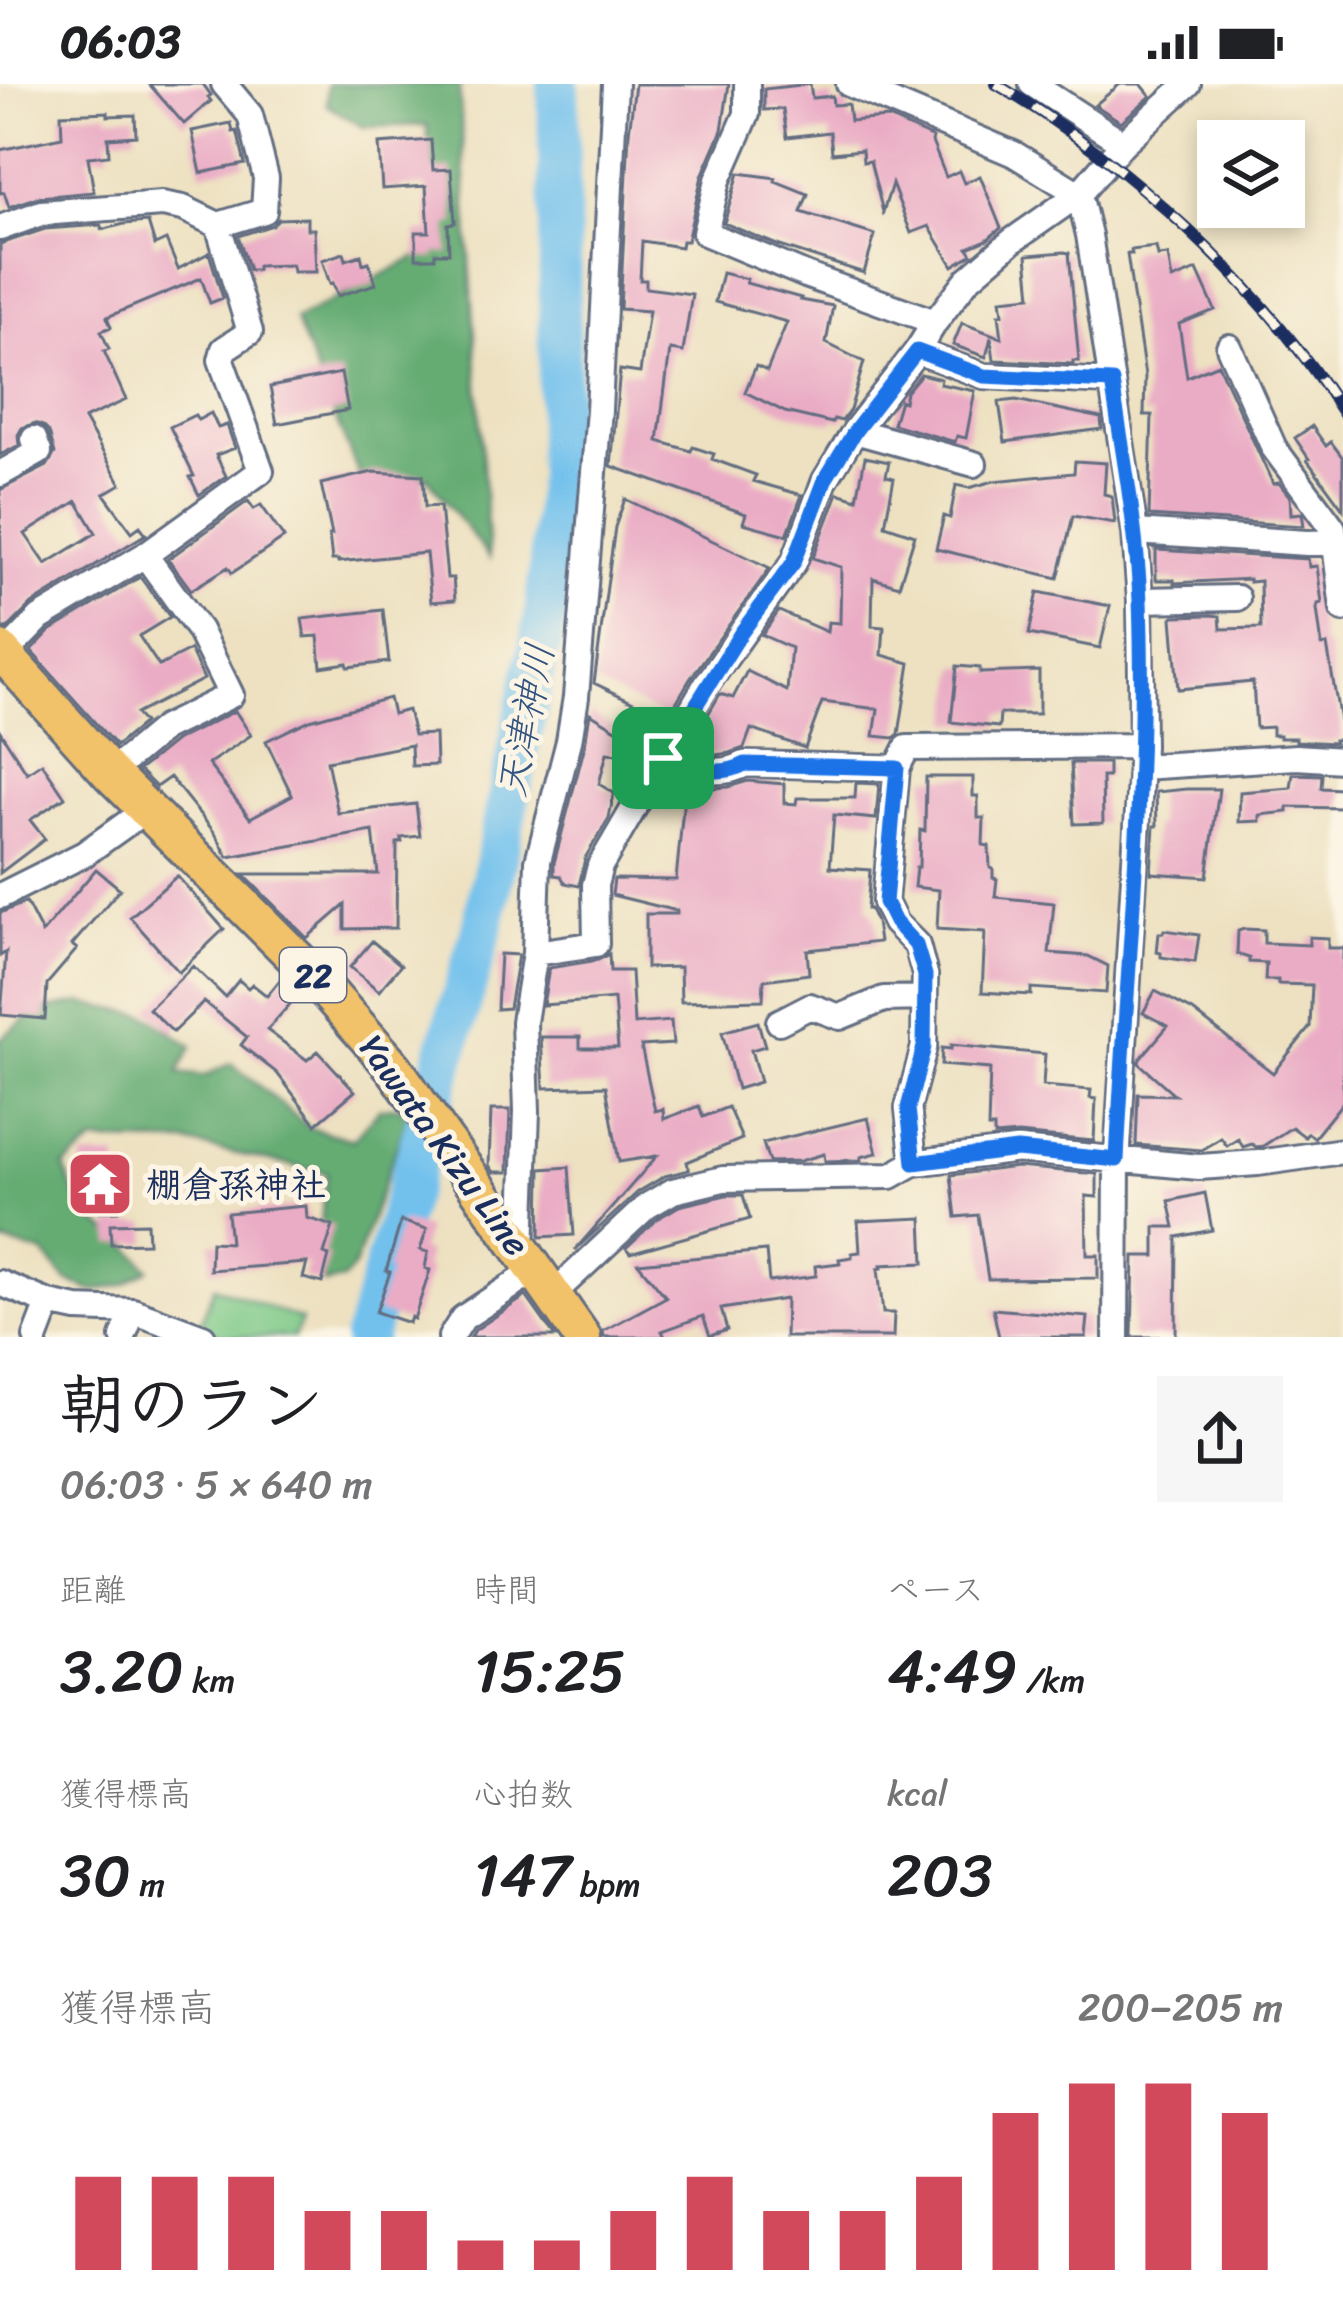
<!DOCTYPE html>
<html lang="ja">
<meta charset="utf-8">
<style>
:root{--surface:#fff;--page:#f6f6f6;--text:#202124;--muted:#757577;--accent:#d1495b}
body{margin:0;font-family:Sriracha,"Klee One",sans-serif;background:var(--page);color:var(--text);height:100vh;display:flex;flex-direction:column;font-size:45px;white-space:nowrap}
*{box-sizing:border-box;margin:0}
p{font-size:39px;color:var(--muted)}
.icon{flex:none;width:66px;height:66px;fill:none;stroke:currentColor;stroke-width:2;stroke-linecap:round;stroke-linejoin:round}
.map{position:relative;height:1253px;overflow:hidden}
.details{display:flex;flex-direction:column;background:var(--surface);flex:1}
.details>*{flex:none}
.controls{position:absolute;left:1197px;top:36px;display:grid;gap:24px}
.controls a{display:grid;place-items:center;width:108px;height:108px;border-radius:0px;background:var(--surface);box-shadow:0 6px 18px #0003;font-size:60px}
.pin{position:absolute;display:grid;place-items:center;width:102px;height:102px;color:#fff;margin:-51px;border-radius:24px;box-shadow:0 6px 18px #0006}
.round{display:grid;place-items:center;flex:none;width:126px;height:126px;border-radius:0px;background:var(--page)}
.head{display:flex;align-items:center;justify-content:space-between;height:204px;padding:0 60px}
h1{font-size:66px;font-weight:600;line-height:90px}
.metrics{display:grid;grid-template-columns:repeat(3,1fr);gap:18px;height:204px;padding:12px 60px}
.metrics div{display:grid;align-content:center}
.metrics b{font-size:60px;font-weight:600}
.metrics small{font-size:33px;font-weight:400}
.metrics p{font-size:33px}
.chart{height:336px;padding:24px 60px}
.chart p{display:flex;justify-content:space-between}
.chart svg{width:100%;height:216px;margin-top:12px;stroke:var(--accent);stroke-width:6}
.status{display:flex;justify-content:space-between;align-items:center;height:84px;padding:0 60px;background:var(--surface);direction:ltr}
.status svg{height:33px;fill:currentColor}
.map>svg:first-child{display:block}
.green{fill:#7cc886;stroke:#4c7c72;stroke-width:3}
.forest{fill:#65ac73;stroke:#406e68;stroke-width:3}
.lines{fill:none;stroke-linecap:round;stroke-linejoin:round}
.river{stroke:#72c1ed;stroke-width:42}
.building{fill:#eaacc5;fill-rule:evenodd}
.minor-casing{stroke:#646d81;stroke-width:30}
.primary-casing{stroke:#646d81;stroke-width:42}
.minor{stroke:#fff;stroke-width:24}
.primary{stroke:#f2c26a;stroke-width:36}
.rail-casing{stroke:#1b2f5e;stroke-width:12}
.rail{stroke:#fcf5e5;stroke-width:8;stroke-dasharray:22;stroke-linecap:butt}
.route-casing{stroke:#fff;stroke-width:24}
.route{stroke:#1a73e8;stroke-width:15}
.labels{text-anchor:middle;stroke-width:10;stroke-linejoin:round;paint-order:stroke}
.shield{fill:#fcf5e5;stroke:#5e6a86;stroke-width:3}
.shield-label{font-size:33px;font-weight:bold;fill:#1b2f5e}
.street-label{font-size:36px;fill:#1b2f5e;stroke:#fcf5e5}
.poi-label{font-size:36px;font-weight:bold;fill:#1b2f5e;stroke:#fcf5e5;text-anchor:start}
.water-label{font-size:39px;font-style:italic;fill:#315482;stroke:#fcf5e5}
</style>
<div class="status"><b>06:03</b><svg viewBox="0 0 49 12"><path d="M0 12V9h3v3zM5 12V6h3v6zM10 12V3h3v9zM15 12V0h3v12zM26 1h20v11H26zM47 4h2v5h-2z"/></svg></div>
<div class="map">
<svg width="1343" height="1253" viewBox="0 0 1343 1253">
<rect width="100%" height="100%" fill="#fcf5e5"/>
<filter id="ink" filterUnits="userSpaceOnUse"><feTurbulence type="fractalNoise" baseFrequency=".00833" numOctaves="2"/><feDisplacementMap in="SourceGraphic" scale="24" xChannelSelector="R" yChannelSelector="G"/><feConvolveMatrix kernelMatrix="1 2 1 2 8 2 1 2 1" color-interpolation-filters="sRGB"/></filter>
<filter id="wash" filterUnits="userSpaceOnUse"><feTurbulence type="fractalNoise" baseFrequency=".004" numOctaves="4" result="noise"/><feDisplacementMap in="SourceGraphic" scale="48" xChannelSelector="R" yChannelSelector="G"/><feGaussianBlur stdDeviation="2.7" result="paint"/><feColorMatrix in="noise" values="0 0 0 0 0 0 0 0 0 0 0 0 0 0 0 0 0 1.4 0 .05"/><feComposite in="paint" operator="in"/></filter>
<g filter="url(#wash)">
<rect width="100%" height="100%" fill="#ede1c1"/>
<path class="green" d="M 214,1202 L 301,1236 L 294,1253 L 223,1253 L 199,1244 Z"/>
<path class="forest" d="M 327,0 L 459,0 L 489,474 L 428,394 L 360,393 L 295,236 L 438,162 L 427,41 L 363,43 L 327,21 Z
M 81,919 L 146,931 L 192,962 L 178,989 L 205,992 L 231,979 L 310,1044 L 353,1056 L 379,1025 L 399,1022 L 407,1034 L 354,1183 L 343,1196 L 323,1200 L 319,1154 L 327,1089 L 186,1059 L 94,1058 L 64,1083 L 82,1128 L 128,1161 L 149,1185 L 124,1201 L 92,1207 L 66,1196 L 43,1169 L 0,1157 L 0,955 L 36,927 Z"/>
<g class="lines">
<path class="river" d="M 365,1253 L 482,845 L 545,534 L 558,390 L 560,147 L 558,0"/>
</g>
<g id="blocks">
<path class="building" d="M 149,0 L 203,0 L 211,11 L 208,13 L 211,17 L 184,40 Z
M 635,0 L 729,0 L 722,46 L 702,92 L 687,157 L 682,157 L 681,163 L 642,157 L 640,196 L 646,196 L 646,204 L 692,210 L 683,268 L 670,266 L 658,357 L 691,367 L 693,363 L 714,370 L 712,375 L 756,391 L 753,397 L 802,411 L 787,451 L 743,439 L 746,430 L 611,382 L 620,286 L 640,289 L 649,227 L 620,225 L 629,49 Z
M 810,0 L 812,14 L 832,12 L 833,21 L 848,20 L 850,37 L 888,34 L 933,54 L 932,58 L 946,93 L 959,87 L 964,99 L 980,92 L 1001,144 L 987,156 L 968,164 L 972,170 L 953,182 L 929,142 L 911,149 L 892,100 L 883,128 L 870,77 L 863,78 L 862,66 L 832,69 L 830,48 L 787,53 L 783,25 L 764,26 L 764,5 Z
M 1120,0 L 1141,0 L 1151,12 L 1121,38 L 1095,21 Z
M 108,28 L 108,32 L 135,31 L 136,52 L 108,54 L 109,71 L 88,73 L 94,108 L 39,113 L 9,123 L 4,108 L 0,109 L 0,66 L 62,53 L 61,30 Z
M 231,39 L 233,48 L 237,47 L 245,80 L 201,89 L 192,47 Z
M 431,56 L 433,86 L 451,85 L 455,139 L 448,140 L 449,169 L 435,169 L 435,174 L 416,174 L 416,148 L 429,148 L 426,102 L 382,105 L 379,60 Z
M 739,89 L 776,94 L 775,97 L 808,110 L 801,128 L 875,151 L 864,189 L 777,161 L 724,139 Z
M 307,134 L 307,145 L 314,145 L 316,188 L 293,188 L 292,181 L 257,182 L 257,186 L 249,186 L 238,152 L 273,141 L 278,135 Z
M 148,138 L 155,161 L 166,156 L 178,185 L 209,169 L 223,214 L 210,219 L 201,194 L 107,233 L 111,243 L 101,247 L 109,265 L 104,267 L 126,316 L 84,335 L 121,400 L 104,410 L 132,448 L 140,442 L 146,450 L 32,520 L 7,545 L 2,544 L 0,406 L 47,382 L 55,369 L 49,348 L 43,342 L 35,339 L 22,344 L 18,351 L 19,361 L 0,371 L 0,160 L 45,145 L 101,141 L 102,146 L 124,140 ZM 77,417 L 96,449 L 46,480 L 25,450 Z
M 1156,163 L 1158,172 L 1168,171 L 1172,196 L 1197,186 L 1215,226 L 1179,240 L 1187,293 L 1218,280 L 1273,400 L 1279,399 L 1290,413 L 1291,430 L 1302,429 L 1304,442 L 1149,432 L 1152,331 L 1144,331 L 1145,292 L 1127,170 L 1132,170 L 1131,166 Z
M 1064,168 L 1069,169 L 1079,277 L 1073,277 L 1073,280 L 994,276 L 991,253 L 986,273 L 953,261 L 962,239 L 1002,254 L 999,230 L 1003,230 L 1001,215 L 1031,212 L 1027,171 Z
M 344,169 L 346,176 L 361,171 L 363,180 L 369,178 L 376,200 L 338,212 L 333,199 L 330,200 L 322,176 Z
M 722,189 L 747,195 L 746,199 L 801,214 L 800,216 L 833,222 L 826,259 L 864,278 L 850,326 L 842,337 L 834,335 L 832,339 L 785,328 L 745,308 L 756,282 L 767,287 L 787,238 L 715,218 Z
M 341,289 L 348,326 L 277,340 L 270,303 Z
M 921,290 L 941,295 L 940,300 L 975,307 L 966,354 L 957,352 L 955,358 L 893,340 L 900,316 L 904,318 L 906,308 Z
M 1016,316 L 1101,334 L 1102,345 L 1005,358 L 999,318 Z
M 211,329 L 218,344 L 227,341 L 235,364 L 216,371 L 226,392 L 199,411 L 190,393 L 194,392 L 170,343 L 195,331 L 198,336 Z
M 1312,342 L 1326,362 L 1331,358 L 1343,374 L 1343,425 L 1307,376 L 1309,375 L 1295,354 Z
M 865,373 L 889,378 L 886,392 L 894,394 L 885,441 L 915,451 L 899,502 L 873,494 L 872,542 L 884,543 L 882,571 L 910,579 L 899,650 L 894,654 L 874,652 L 878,625 L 822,618 L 805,664 L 751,645 L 744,664 L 730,669 L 715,671 L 688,665 L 720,610 L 733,614 L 747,587 L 787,607 L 791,564 L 762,551 L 779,527 L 827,548 L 828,538 L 840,539 L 841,483 L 813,474 L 838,409 L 857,415 Z
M 1075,377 L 1106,379 L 1104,410 L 1112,412 L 1115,439 L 1073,432 L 1058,494 L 936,465 L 944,432 L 950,434 L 956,401 L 969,404 L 994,397 L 1074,389 Z
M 373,388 L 423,391 L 425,423 L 440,422 L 447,494 L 453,494 L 455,516 L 431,518 L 426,469 L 338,478 L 338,476 L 332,476 L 329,451 L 332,451 L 321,400 Z
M 625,415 L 770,484 L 690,595 L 667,634 L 594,599 L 615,443 Z
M 248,417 L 254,425 L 261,421 L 284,454 L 232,489 L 228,483 L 191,506 L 168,475 Z
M 1156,466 L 1308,475 L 1309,483 L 1317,482 L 1322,519 L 1318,520 L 1317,525 L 1322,562 L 1327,561 L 1343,655 L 1334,656 L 1335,659 L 1296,657 L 1296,654 L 1280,654 L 1280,651 L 1272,651 L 1272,643 L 1256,644 L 1253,598 L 1178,605 L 1172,534 L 1174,532 L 1211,531 L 1220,532 L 1221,545 L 1261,544 L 1260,497 L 1249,498 L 1249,495 L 1174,499 L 1174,496 L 1156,496 Z
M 140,493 L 170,533 L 139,552 L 159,582 L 190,566 L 204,595 L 136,630 L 144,639 L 116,662 L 31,567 L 50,547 Z
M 1038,508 L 1110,522 L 1100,564 L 1029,550 Z
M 383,526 L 389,578 L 348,583 L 347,579 L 321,583 L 318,552 L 305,553 L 302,535 Z
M 957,582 L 980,584 L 980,589 L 1039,587 L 1039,630 L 1000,630 L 999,643 L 951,638 Z
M 389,614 L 393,630 L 408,626 L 414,651 L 435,650 L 436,681 L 412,682 L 411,661 L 327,677 L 338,729 L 416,720 L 420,752 L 401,754 L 402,758 L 397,759 L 396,844 L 345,845 L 345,821 L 307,854 L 243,790 L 378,790 L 373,747 L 228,773 L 215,749 L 170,693 L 156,703 L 139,686 L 175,657 L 235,627 L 251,651 L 208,680 L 250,734 L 292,711 L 266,657 L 310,636 Z
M 590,629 L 649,665 L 645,672 L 607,669 L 599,700 L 614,709 L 609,734 L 585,774 L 579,802 L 565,799 L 561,792 L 554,791 L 554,779 L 585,661 Z
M 0,647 L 27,689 L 42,679 L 65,713 L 30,736 L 45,755 L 0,789 Z
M 1071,679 L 1108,679 L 1108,693 L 1102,693 L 1103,739 L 1074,740 Z
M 1293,690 L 1322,691 L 1321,704 L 1342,705 L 1341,724 L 1288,723 L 1288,728 L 1260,731 L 1260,737 L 1239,738 L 1240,708 L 1291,704 Z
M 926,693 L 973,693 L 973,712 L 978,712 L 978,734 L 984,734 L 983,761 L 989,762 L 990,784 L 993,785 L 993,794 L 997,795 L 995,813 L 1054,819 L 1049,869 L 1088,872 L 1108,882 L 1106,909 L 1031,904 L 1031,911 L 982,908 L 985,848 L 937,845 L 939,806 L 914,803 L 916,783 L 919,783 L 920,746 L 925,747 Z
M 671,694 L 713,704 L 728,703 L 748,697 L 784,700 L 784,719 L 796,720 L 797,714 L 855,714 L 856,699 L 879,700 L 876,735 L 834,731 L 830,783 L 870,786 L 867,825 L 870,825 L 876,838 L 879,858 L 807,866 L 809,890 L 764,896 L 763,916 L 681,918 L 680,883 L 646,884 L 646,830 L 677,830 L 677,827 L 612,811 L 614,795 L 676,796 L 684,714 L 663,707 Z
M 1187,705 L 1219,705 L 1207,793 L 1151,789 L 1154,742 L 1157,742 L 1156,708 Z
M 96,785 L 120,805 L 72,861 L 77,865 L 47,900 L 45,935 L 1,931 L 6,868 L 0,872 L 0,829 L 26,818 L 42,849 Z
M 177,792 L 224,845 L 179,888 L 130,833 Z
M 1244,845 L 1264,846 L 1264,859 L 1309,861 L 1309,853 L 1328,854 L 1328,864 L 1343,864 L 1343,1018 L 1314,1054 L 1308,1049 L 1305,1053 L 1292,1043 L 1263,1062 L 1256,1063 L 1252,1060 L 1243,1063 L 1238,1055 L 1227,1062 L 1221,1054 L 1202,1066 L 1136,1061 L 1138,1010 L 1175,1011 L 1139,979 L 1140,975 L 1168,942 L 1143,929 L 1155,907 L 1193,927 L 1273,989 L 1310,943 L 1312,901 L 1278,900 L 1278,896 L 1265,896 L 1266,879 L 1249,878 L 1249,874 L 1237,870 L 1238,847 Z
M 1164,846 L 1199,851 L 1195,878 L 1161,873 L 1161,869 L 1157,868 L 1159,849 L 1163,849 Z
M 372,857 L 401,881 L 379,907 L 350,883 Z
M 500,870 L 518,871 L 509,924 L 497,925 Z
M 609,870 L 610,887 L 631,887 L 634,940 L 671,937 L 673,960 L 641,962 L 655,1027 L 663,1025 L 664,1035 L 699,1022 L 703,1033 L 728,1023 L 742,1055 L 687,1078 L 689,1086 L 665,1092 L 638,1108 L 575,1166 L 657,1072 L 619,1078 L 606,1002 L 544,1004 L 541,953 L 580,953 L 580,964 L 618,964 L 614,915 L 543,921 L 549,884 L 598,876 Z
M 193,882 L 225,913 L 239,896 L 248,904 L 252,900 L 267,912 L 283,892 L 299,910 L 267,946 L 307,976 L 318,967 L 355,1007 L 316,1040 L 277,989 L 241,961 L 247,953 L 204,918 L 173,948 L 149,925 Z
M 758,938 L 765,962 L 751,966 L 760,998 L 737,1005 L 722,948 Z
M 951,961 L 1045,970 L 1043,1002 L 1091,1006 L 1090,1014 L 1096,1015 L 1094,1057 L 1018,1050 L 994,1052 L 994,1044 L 988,1044 L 990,985 L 941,981 L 942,964 L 951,965 Z
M 491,1026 L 510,1026 L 508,1088 L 494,1088 L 489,1081 Z
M 868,1034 L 877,1069 L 861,1073 L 861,1076 L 825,1077 L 824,1070 L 800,1077 L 769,1078 L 763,1059 Z
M 82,1073 L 117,1073 L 118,1127 L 82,1128 Z
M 569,1083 L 574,1151 L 540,1153 L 541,1085 Z
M 1017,1083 L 1097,1090 L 1097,1113 L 1086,1112 L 1087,1171 L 1098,1171 L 1098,1194 L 988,1195 L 978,1131 L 956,1133 L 951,1091 Z
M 1205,1109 L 1212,1146 L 1177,1153 L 1176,1253 L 1132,1253 L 1134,1172 L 1155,1172 L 1155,1143 L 1175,1143 L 1169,1117 Z
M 726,1111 L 743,1111 L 750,1135 L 630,1169 L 626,1164 L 657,1135 L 679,1122 Z
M 306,1122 L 307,1134 L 333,1142 L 324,1170 L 329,1172 L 322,1199 L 303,1194 L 307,1179 L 210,1186 L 211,1158 L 230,1159 L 227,1129 Z
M 922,1134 L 924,1179 L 881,1181 L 882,1184 L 878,1185 L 883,1229 L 894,1229 L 893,1253 L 785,1253 L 786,1215 L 721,1225 L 727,1246 L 710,1252 L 703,1232 L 662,1247 L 665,1253 L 604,1253 L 603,1247 L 666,1213 L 638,1179 L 766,1167 L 769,1198 L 816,1192 L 815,1182 L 840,1179 L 839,1175 L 852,1173 L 852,1169 L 860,1168 L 858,1137 Z
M 401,1137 L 427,1145 L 420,1166 L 428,1168 L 425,1184 L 430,1186 L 414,1235 L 411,1233 L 409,1239 L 376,1228 L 390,1188 L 386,1187 Z
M 147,1139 L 148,1159 L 111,1160 L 110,1140 Z
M 526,1212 L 555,1253 L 471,1253 L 475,1246 Z
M 993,1225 L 1088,1233 L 1086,1253 L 999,1253 Z"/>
</g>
</g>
<g filter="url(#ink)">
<use href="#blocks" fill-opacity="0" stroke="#646d81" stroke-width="3"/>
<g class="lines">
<defs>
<path id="minor" d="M 747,0 L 747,30 L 718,96 L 705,149 L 808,192 L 935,238
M 849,0 L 1014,70 L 1079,110 L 1089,151 L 1135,448 L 1140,516 L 1142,662 L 1117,1076 L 1116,1253
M 1032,0 L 1123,59
M 0,144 L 41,129 L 162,120 L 183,124 L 218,141 L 264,127 L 266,94 L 250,31 L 224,0
M 1229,263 L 1274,364 L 1333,444 L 1343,525
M 917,267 L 984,292 L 1112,298
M 855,347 L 974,380
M 0,390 L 39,368 L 34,355
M 1135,448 L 1307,459 L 1343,458
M 1140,516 L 1237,514
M 4,571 L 40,534 L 145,471 L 261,387 L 221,276 L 224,265 L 250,248 L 218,141
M 663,674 C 690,683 718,695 745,680 L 897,684
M 1141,683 L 1296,673 L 1343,676
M 110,689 L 164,644 L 231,611 L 199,546 L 145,471
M 0,812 L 84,770 L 147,725
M 535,869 L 596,860 L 595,801 L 600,782 L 704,604 L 794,478 L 825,396 L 855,347 L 917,267 L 935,238 L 967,196 L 1012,157 L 1079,110 L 1123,59 L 1188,0
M 779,938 L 810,922 L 840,933 L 884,915 L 925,914
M 914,1079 L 908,1024 L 924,963 L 925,891 L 917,861 L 895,839 L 885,818 L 897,684 L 907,664 L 1142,662
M 522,1165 L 527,1027 L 524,938 L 535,869 L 538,777 L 569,657 L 576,613 L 599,326 L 615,0
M 0,1199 L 49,1219 L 36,1253
M 553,1210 L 647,1122 L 673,1107 L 723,1095 L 891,1092 L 914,1079 L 1017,1066 L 1199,1083 L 1258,1079 L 1343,1067
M 49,1219 L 77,1225 L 133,1227 L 203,1253
M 123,1253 L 133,1227
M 451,1253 L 463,1234 L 536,1186"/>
<path id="primary" d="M 0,566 L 110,689 L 310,888 L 394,984 L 582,1253"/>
</defs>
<use href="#minor" class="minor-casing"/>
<use href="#primary" class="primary-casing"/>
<use href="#minor" class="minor"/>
<use href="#primary" class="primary"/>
<defs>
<path id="rail" d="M 996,0 C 1125,76 1263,202 1343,329"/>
</defs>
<use href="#rail" class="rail-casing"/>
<use href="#rail" class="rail"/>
</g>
</g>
<g class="lines" filter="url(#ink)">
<defs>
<path id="route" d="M 917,267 L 984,292 L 1112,298 C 1123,371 1137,443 1140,517 C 1147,703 1126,890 1117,1076 L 1017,1066 L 914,1079 L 908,1024 L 924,963 L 925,891 L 916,861 L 895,838 L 885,818 L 897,684 L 745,680 C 718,695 690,683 663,674 L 741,549 L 794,478 L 825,396 L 855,347 Z"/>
</defs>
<use href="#route" class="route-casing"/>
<use href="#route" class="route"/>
</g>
<defs>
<symbol id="temple-square" viewBox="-11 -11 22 22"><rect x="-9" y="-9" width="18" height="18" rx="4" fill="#d1495b" stroke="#fcf5e5"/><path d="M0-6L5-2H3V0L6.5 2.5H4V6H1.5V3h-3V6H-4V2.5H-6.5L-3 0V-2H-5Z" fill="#fff"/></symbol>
</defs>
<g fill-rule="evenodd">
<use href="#temple-square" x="62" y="1062" width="76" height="76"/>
</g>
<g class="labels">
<rect class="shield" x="280" y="864" width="66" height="54" rx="9"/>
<g class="shield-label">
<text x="313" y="903">22</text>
</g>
<g class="street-label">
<text transform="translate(445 1061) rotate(54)" y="13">Yawata Kizu Line</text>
</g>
<g class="poi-label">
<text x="146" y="1113">棚倉孫神社</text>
</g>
<g class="water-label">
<text transform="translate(525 636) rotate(-79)" y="14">天津神川</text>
</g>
</g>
</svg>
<div class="controls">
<a><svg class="icon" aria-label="layers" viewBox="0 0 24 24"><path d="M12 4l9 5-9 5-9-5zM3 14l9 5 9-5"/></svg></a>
</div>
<div class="pin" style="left:663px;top:674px;background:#1e9e55"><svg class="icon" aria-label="arrive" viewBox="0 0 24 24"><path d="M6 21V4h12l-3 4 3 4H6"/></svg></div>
</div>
<section class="details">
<div class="head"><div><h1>朝のラン</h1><p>06:03 · 5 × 640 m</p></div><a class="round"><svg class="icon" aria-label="share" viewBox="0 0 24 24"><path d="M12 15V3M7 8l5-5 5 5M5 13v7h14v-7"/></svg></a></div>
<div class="metrics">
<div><p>距離</p><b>3.20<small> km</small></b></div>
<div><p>時間</p><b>15:25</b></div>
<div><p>ペース</p><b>4:49<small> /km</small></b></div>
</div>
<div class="metrics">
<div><p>獲得標高</p><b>30<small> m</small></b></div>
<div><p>心拍数</p><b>147<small> bpm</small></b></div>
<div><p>kcal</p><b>203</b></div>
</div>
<div class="chart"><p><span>獲得標高</span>200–205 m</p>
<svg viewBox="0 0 160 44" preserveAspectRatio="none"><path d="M5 44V25M15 44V25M25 44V25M35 44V32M45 44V32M55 44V38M65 44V38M75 44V32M85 44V25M95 44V32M105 44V32M115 44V25M125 44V12M135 44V6M145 44V6M155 44V12"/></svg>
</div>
</section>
